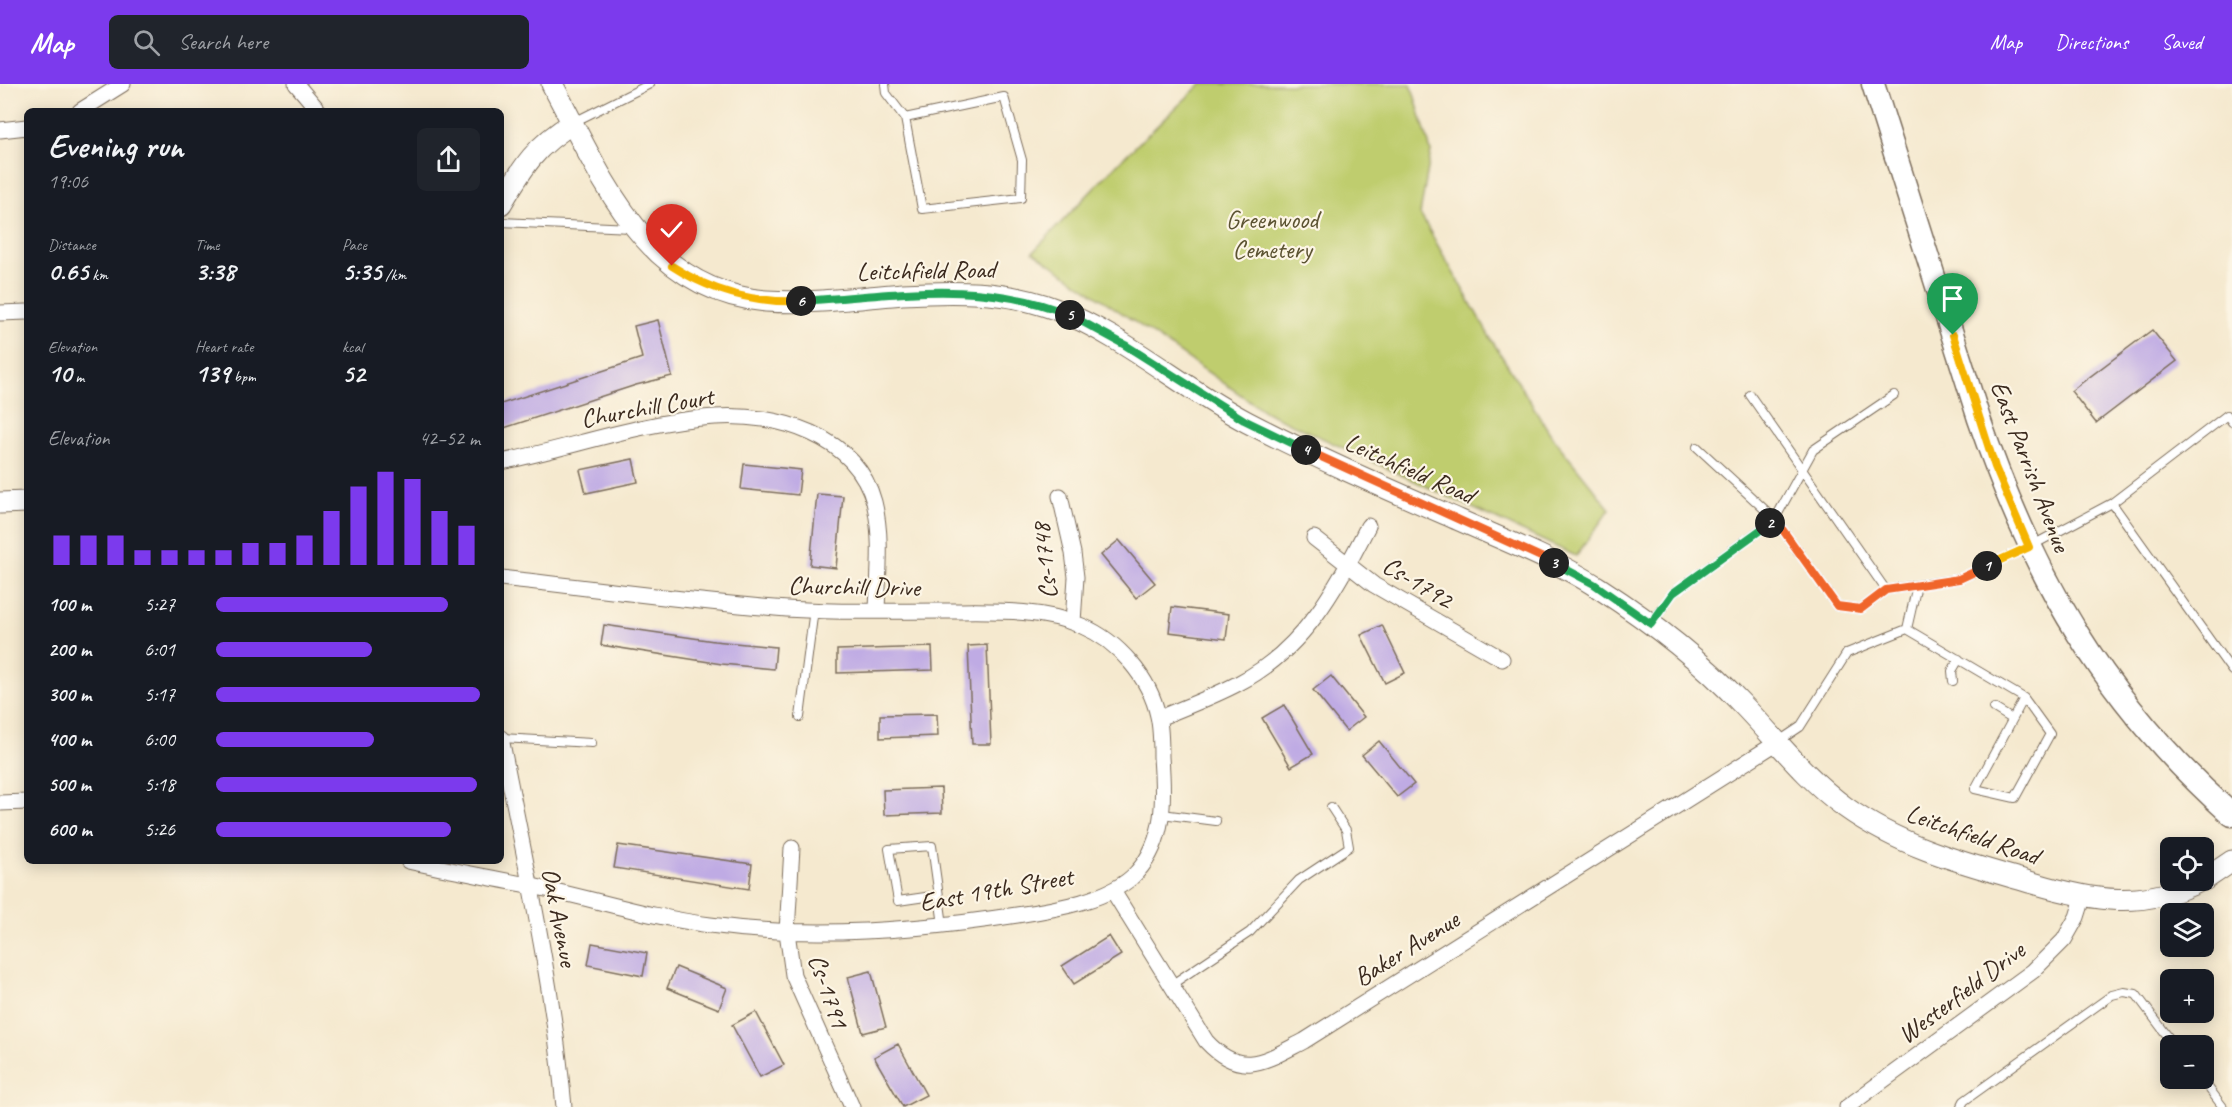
<!DOCTYPE html>
<meta charset="utf-8">
<style>
:root{--surface:#171b24;--page:#20242c;--text:#f1f3f6;--muted:#9ea1a6;--accent:#7c3aed}
body{margin:0;font-family:Caveat,sans-serif;background:var(--page);color:var(--text);height:100vh;display:flex;flex-direction:column;font-size:22px;white-space:nowrap}
*{box-sizing:border-box;margin:0}
p{font-size:20px;color:var(--muted)}
.icon{flex:none;width:33px;height:33px;fill:none;stroke:currentColor;stroke-width:2;stroke-linecap:round;stroke-linejoin:round}
.map{position:relative;flex:1;overflow:hidden}
.details{position:absolute;left:24px;top:24px;width:480px;height:756px;display:flex;flex-direction:column;background:var(--surface);border-radius:9px;box-shadow:0 3px 15px #0003}
.details>*{flex:none}
.controls{position:absolute;left:2160px;top:753px;display:grid;gap:12px}
.controls a{display:grid;place-items:center;width:54px;height:54px;border-radius:9px;background:var(--surface);box-shadow:0 3px 15px #0003;font-size:30px}
.pin{position:absolute;display:grid;place-items:center;width:51px;height:51px;color:#fff;margin:-62px -26px;border-radius:50% 50% 50% 0;rotate:-45deg;box-shadow:0 0 6px #0007}
.pin .icon{rotate:45deg}
.km{position:absolute;width:30px;height:30px;margin:-15px;border-radius:50%;background:#222;color:#fff;font-size:16px;line-height:30px;text-align:center}
.round{display:grid;place-items:center;flex:none;width:63px;height:63px;border-radius:9px;background:var(--page)}
.overview{display:flex;align-items:center;justify-content:space-between;height:102px;padding:0 24px}
h1{font-size:33px;font-weight:700;line-height:45px}
.stats{display:grid;grid-template-columns:repeat(3,1fr);gap:9px;height:102px;padding:6px 24px}
.stats div{display:grid;align-content:center}
.stats b{font-size:26px;font-weight:700}
.stats small{font-size:16px;font-weight:400}
.stats p{font-size:16px}
.chart{height:168px;padding:12px 24px}
.chart p{display:flex;justify-content:space-between}
.chart svg{width:100%;height:108px;margin-top:6px;stroke:var(--accent);stroke-width:6}
ul{padding:0 24px;list-style:none;font-size:20px}
li{display:grid;grid-template-columns:96px 72px 1fr;align-items:center;height:45px}
li i{height:15px;border-radius:8px;background:var(--accent)}
header{display:flex;align-items:center;gap:36px;box-sizing:border-box;height:84px;padding:0 30px;background:var(--accent);color:#fff}
header strong{font-size:28px}
nav{display:flex;gap:33px;margin-inline-start:auto;font-size:21px}
.search{width:420px;height:54px;background:var(--page);display:flex;align-items:center;gap:15px;box-sizing:border-box;padding:0 21px;border-radius:9px;color:var(--muted);font-size:22px}
.map>svg:first-child{display:block}
.green{fill:#bfcd6e;stroke:#7d7c46;stroke-width:1.5}
.building{fill:#bfabe4}
.lines{fill:none;stroke-linecap:round;stroke-linejoin:round}
.lane-casing{stroke:#7c6d5c;stroke-width:10}
.street-casing{stroke:#7c6d5c;stroke-width:17}
.secondary-casing{stroke:#7c6d5c;stroke-width:23}
.primary-casing{stroke:#7c6d5c;stroke-width:25}
.lane{stroke:#fff;stroke-width:8}
.street{stroke:#fff;stroke-width:15}
.secondary{stroke:#fff;stroke-width:21}
.primary{stroke:#fff;stroke-width:22}
.split-1-casing{stroke:#fff;stroke-width:12}
.split-2-casing{stroke:#fff;stroke-width:12}
.split-3-casing{stroke:#fff;stroke-width:12}
.split-4-casing{stroke:#fff;stroke-width:12}
.split-5-casing{stroke:#fff;stroke-width:12}
.split-6-casing{stroke:#fff;stroke-width:12}
.split-7-casing{stroke:#fff;stroke-width:12}
.split-1{stroke:#f5b400;stroke-width:8}
.split-2{stroke:#f0652b;stroke-width:8}
.split-3{stroke:#22a559;stroke-width:8}
.split-4{stroke:#f0652b;stroke-width:8}
.split-5{stroke:#22a559;stroke-width:8}
.split-6{stroke:#22a559;stroke-width:8}
.split-7{stroke:#f5b400;stroke-width:8}
.labels{text-anchor:middle;stroke-width:4.5;stroke-linejoin:round;paint-order:stroke}
.park-label{font-size:26px;fill:#5c5332;stroke:#fcf5e5}
.street-label{font-size:26px;fill:#3b2a1e;stroke:#fcf5e5}
</style>
<header>
<strong>Map</strong>
<div class="search"><svg class="icon" aria-label="search" viewBox="0 0 24 24"><circle cx="10" cy="10" r="6"/><path d="M15 15l6 6"/></svg>Search here</div>
<nav><a>Map</a><a>Directions</a><a>Saved</a></nav>
</header>
<div class="map">
<svg width="2232" height="1023" viewBox="0 0 2232 1023">
<rect width="100%" height="100%" fill="#fcf5e5"/>
<filter id="ink" filterUnits="userSpaceOnUse"><feTurbulence type="fractalNoise" baseFrequency=".0167" numOctaves="2"/><feDisplacementMap in="SourceGraphic" scale="12" xChannelSelector="R" yChannelSelector="G"/><feConvolveMatrix kernelMatrix="1 2 1 2 8 2 1 2 1" color-interpolation-filters="sRGB"/></filter>
<filter id="wash" filterUnits="userSpaceOnUse"><feTurbulence type="fractalNoise" baseFrequency=".008" numOctaves="4" result="noise"/><feDisplacementMap in="SourceGraphic" scale="24" xChannelSelector="R" yChannelSelector="G"/><feGaussianBlur stdDeviation="1.35" result="paint"/><feColorMatrix in="noise" values="0 0 0 0 0 0 0 0 0 0 0 0 0 0 0 0 0 1.4 0 .05"/><feComposite in="paint" operator="in"/></filter>
<g filter="url(#wash)">
<rect width="100%" height="100%" fill="#f5e9cf"/>
<path class="green" d="M 1201,0 L 1411,0 L 1431,67 L 1420,130 L 1491,255 L 1553,354 L 1610,425 L 1576,472 L 1266,328 L 1033,168 L 1121,76 Z"/>
<g id="blocks">
<path class="building" d="M 658,236 L 672,292 L 636,301 L 501,345 L 501,320 L 642,274 L 634,242 Z
M 2152,246 L 2177,277 L 2096,339 L 2071,307 Z
M 633,375 L 638,398 L 586,409 L 580,386 Z
M 744,380 L 801,386 L 798,411 L 741,405 Z
M 817,410 L 843,412 L 836,484 L 810,481 Z
M 1119,456 L 1155,499 L 1136,514 L 1101,471 Z
M 1172,523 L 1229,530 L 1226,555 L 1169,548 Z
M 604,541 L 714,557 L 776,563 L 774,585 L 722,580 L 601,561 Z
M 1382,541 L 1405,589 L 1385,599 L 1361,551 Z
M 987,561 L 991,660 L 972,660 L 968,562 Z
M 932,563 L 933,586 L 837,589 L 837,566 Z
M 1331,592 L 1364,633 L 1346,647 L 1313,606 Z
M 1284,621 L 1313,670 L 1291,683 L 1262,634 Z
M 937,630 L 938,652 L 880,654 L 880,631 Z
M 1379,657 L 1414,700 L 1397,713 L 1362,671 Z
M 941,704 L 942,729 L 884,731 L 883,706 Z
M 618,761 L 752,780 L 749,805 L 614,784 Z
M 1109,852 L 1121,871 L 1074,900 L 1062,882 Z
M 592,859 L 647,869 L 643,892 L 588,881 Z
M 676,883 L 727,904 L 719,925 L 667,904 Z
M 871,887 L 886,943 L 863,949 L 848,893 Z
M 756,928 L 784,981 L 760,993 L 732,941 Z
M 898,960 L 926,1011 L 903,1023 L 874,973 Z"/>
</g>
</g>
<g filter="url(#ink)">
<use href="#blocks" fill-opacity="0" stroke="#7c6d5c" stroke-width="1.5"/>
<g class="lines">
<defs>
<path id="lane" d="M 885,0 L 886,9 L 905,34 L 922,125 L 1021,114 L 1022,76 L 1004,13 L 905,34
M 574,38 L 650,0
M 501,138 L 631,144
M 1750,311 L 1886,506
M 1697,363 L 1775,435 L 1813,366 L 1894,311
M 2112,419 L 2232,587
M 1652,539 L 1673,509 L 1775,435 L 1837,522 L 1861,525 L 1886,506 L 1917,501
M 1907,545 L 2024,614 L 2050,650 L 2015,714 L 1975,705 L 2024,614
M 1953,597 L 1952,587 L 1959,575
M 1994,624 L 2012,635
M 800,633 L 814,525
M 501,654 L 592,659
M 1779,657 L 1800,643 L 1847,569 L 1907,545 L 1917,501 L 1959,495 L 2029,463 L 2112,419 L 2227,331 L 2232,338
M 1162,730 L 1216,737
M 939,811 L 898,817 L 889,765 L 932,762 L 943,841
M 1171,901 L 1250,848 L 1299,796 L 1349,763 L 1346,746 L 1331,723
M 2201,994 L 2223,1023
M 1961,1023 L 1964,1017 L 2112,911 L 2124,908 L 2136,910 L 2175,962"/>
<path id="street" d="M 296,0 L 319,27
M 80,27 L 123,0
M 0,46 L 27,43
M 0,229 L 27,228
M 501,378 C 572,364 642,337 715,333 C 777,329 856,351 874,418 C 883,454 878,491 877,527
M 1060,412 L 1073,469 L 1076,493 L 1073,538
M 1314,454 L 1374,501 L 1502,575
M 1159,634 C 1185,623 1213,613 1239,599 C 1303,566 1337,504 1368,442
M 501,654 C 525,777 553,899 564,1023
M 0,719 L 27,718
M 792,764 L 787,848 L 793,891 L 852,1023
M 408,777 C 448,786 488,793 527,801 C 589,813 647,833 710,841 C 811,855 916,847 1017,831 C 1052,826 1113,816 1137,788 C 1166,756 1164,713 1161,673 C 1161,659 1161,645 1158,632 C 1150,594 1118,557 1082,542 C 1041,524 990,527 946,527 C 889,527 832,529 775,524 C 684,517 592,504 501,494
M 1113,807 L 1206,957 C 1241,995 1265,977 1304,957 L 1778,658
M 1847,1023 L 2033,887 L 2064,856 L 2077,833 L 2083,814"/>
<path id="secondary" d="M 552,0 C 602,93 645,207 766,217 C 811,220 857,214 902,210 C 954,207 1005,206 1055,225 C 1125,252 1182,304 1247,338 C 1316,374 1388,405 1459,436 C 1506,457 1556,476 1599,504 C 1650,537 1700,575 1742,620 C 1775,654 1806,695 1845,723 C 1902,764 1967,780 2033,799 C 2094,817 2142,826 2202,796
M 501,120 C 523,83 535,62 573,39
M 0,419 L 27,418
M 2204,796 L 2232,777"/>
<path id="primary" d="M 1873,0 L 1979,335 C 2034,495 2104,617 2232,731"/>
</defs>
<use href="#lane" class="lane-casing"/>
<use href="#street" class="street-casing"/>
<use href="#secondary" class="secondary-casing"/>
<use href="#primary" class="primary-casing"/>
<use href="#lane" class="lane"/>
<use href="#street" class="street"/>
<use href="#secondary" class="secondary"/>
<use href="#primary" class="primary"/>
</g>
</g>
<g class="lines" filter="url(#ink)">
<defs>
<path id="split-1" d="M 1953,251 L 1995,383 L 2029,463 L 1987,482"/>
<path id="split-2" d="M 1770,439 L 1775,435 L 1837,522 L 1861,525 L 1886,506 L 1959,495 L 1987,482"/>
<path id="split-3" d="M 1554,479 L 1594,500 L 1651,540 L 1673,509 L 1770,439"/>
<path id="split-4" d="M 1306,366 L 1554,479"/>
<path id="split-5" d="M 1070,231 L 1125,261 L 1244,336 L 1306,366"/>
<path id="split-6" d="M 801,217 C 894,211 982,194 1070,231"/>
<path id="split-7" d="M 672,182 C 712,208 753,219 801,217"/>
</defs>
<use href="#split-1" class="split-1-casing"/>
<use href="#split-2" class="split-2-casing"/>
<use href="#split-3" class="split-3-casing"/>
<use href="#split-4" class="split-4-casing"/>
<use href="#split-5" class="split-5-casing"/>
<use href="#split-6" class="split-6-casing"/>
<use href="#split-7" class="split-7-casing"/>
<use href="#split-1" class="split-1"/>
<use href="#split-2" class="split-2"/>
<use href="#split-3" class="split-3"/>
<use href="#split-4" class="split-4"/>
<use href="#split-5" class="split-5"/>
<use href="#split-6" class="split-6"/>
<use href="#split-7" class="split-7"/>
</g>
<g class="labels">
<g class="park-label">
<text x="1272" y="144">Greenwood<tspan x="1272" dy="30">Cemetery</tspan></text>
</g>
<g class="street-label">
<text transform="translate(926 186) rotate(-1)" y="9">Leitchfield Road</text>
<text transform="translate(647 323) rotate(-10)" y="9">Churchill Court</text>
<text transform="translate(2031 382) rotate(69)" y="9">East Parrish Avenue</text>
<text transform="translate(1410 384) rotate(24)" y="9">Leitchfield Road</text>
<text transform="translate(1044 477) rotate(-96)" y="9">Cs-1748</text>
<text transform="translate(1418 498) rotate(31)" y="9">Cs-1792</text>
<text transform="translate(854 502) rotate(1)" y="9">Churchill Drive</text>
<text transform="translate(1973 750) rotate(19)" y="9">Leitchfield Road</text>
<text transform="translate(996 805) rotate(-10)" y="9">East 19th Street</text>
<text transform="translate(560 833) rotate(79)" y="9">Oak Avenue</text>
<text transform="translate(1406 864) rotate(-32)" y="9">Baker Avenue</text>
<text transform="translate(829 907) rotate(71)" y="9">Cs-1791</text>
<text transform="translate(1961 908) rotate(-37)" y="9">Westerfield Drive</text>
</g>
</g>
</svg>
<div class="controls">
<a><svg class="icon" aria-label="locate" viewBox="0 0 24 24"><circle cx="12" cy="12" r="6"/><path d="M12 2v4M12 18v4M2 12h4M18 12h4"/></svg></a>
<a><svg class="icon" aria-label="layers" viewBox="0 0 24 24"><path d="M12 4l9 5-9 5-9-5zM3 14l9 5 9-5"/></svg></a>
<a>+</a>
<a>−</a>
</div>
<div class="pin" style="left:1953px;top:251px;background:#1e9e55"><svg class="icon" aria-label="arrive" viewBox="0 0 24 24"><path d="M6 21V4h12l-3 4 3 4H6"/></svg></div>
<div class="pin" style="left:672px;top:182px;background:#d93025"><svg class="icon" aria-label="check" viewBox="0 0 24 24"><path d="M5 12l5 5 9-10"/></svg></div>
<b class="km" style="left:1987px;top:482px">1</b>
<b class="km" style="left:1770px;top:439px">2</b>
<b class="km" style="left:1554px;top:479px">3</b>
<b class="km" style="left:1306px;top:366px">4</b>
<b class="km" style="left:1070px;top:231px">5</b>
<b class="km" style="left:801px;top:217px">6</b>
<section class="details">
<div class="overview"><div><h1>Evening run</h1><p>19:06</p></div><a class="round"><svg class="icon" aria-label="share" viewBox="0 0 24 24"><path d="M12 15V3M7 8l5-5 5 5M5 13v7h14v-7"/></svg></a></div>
<div class="stats">
<div><p>Distance</p><b>0.65<small> km</small></b></div>
<div><p>Time</p><b>3:38</b></div>
<div><p>Pace</p><b>5:35<small> /km</small></b></div>
</div>
<div class="stats">
<div><p>Elevation</p><b>10<small> m</small></b></div>
<div><p>Heart rate</p><b>139<small> bpm</small></b></div>
<div><p>kcal</p><b>52</b></div>
</div>
<div class="chart"><p><span>Elevation</span>42–52 m</p>
<svg viewBox="0 0 160 44" preserveAspectRatio="none"><path d="M5 44V32M15 44V32M25 44V32M35 44V38M45 44V38M55 44V38M65 44V38M75 44V35M85 44V35M95 44V32M105 44V22M115 44V12M125 44V6M135 44V9M145 44V22M155 44V28"/></svg>
</div>
<ul>
<li><b>100 m</b>5:27<i style="width:88%"></i></li>
<li><b>200 m</b>6:01<i style="width:59%"></i></li>
<li><b>300 m</b>5:17<i style="width:100%"></i></li>
<li><b>400 m</b>6:00<i style="width:60%"></i></li>
<li><b>500 m</b>5:18<i style="width:99%"></i></li>
<li><b>600 m</b>5:26<i style="width:89%"></i></li>
</ul>
</section>
</div>
